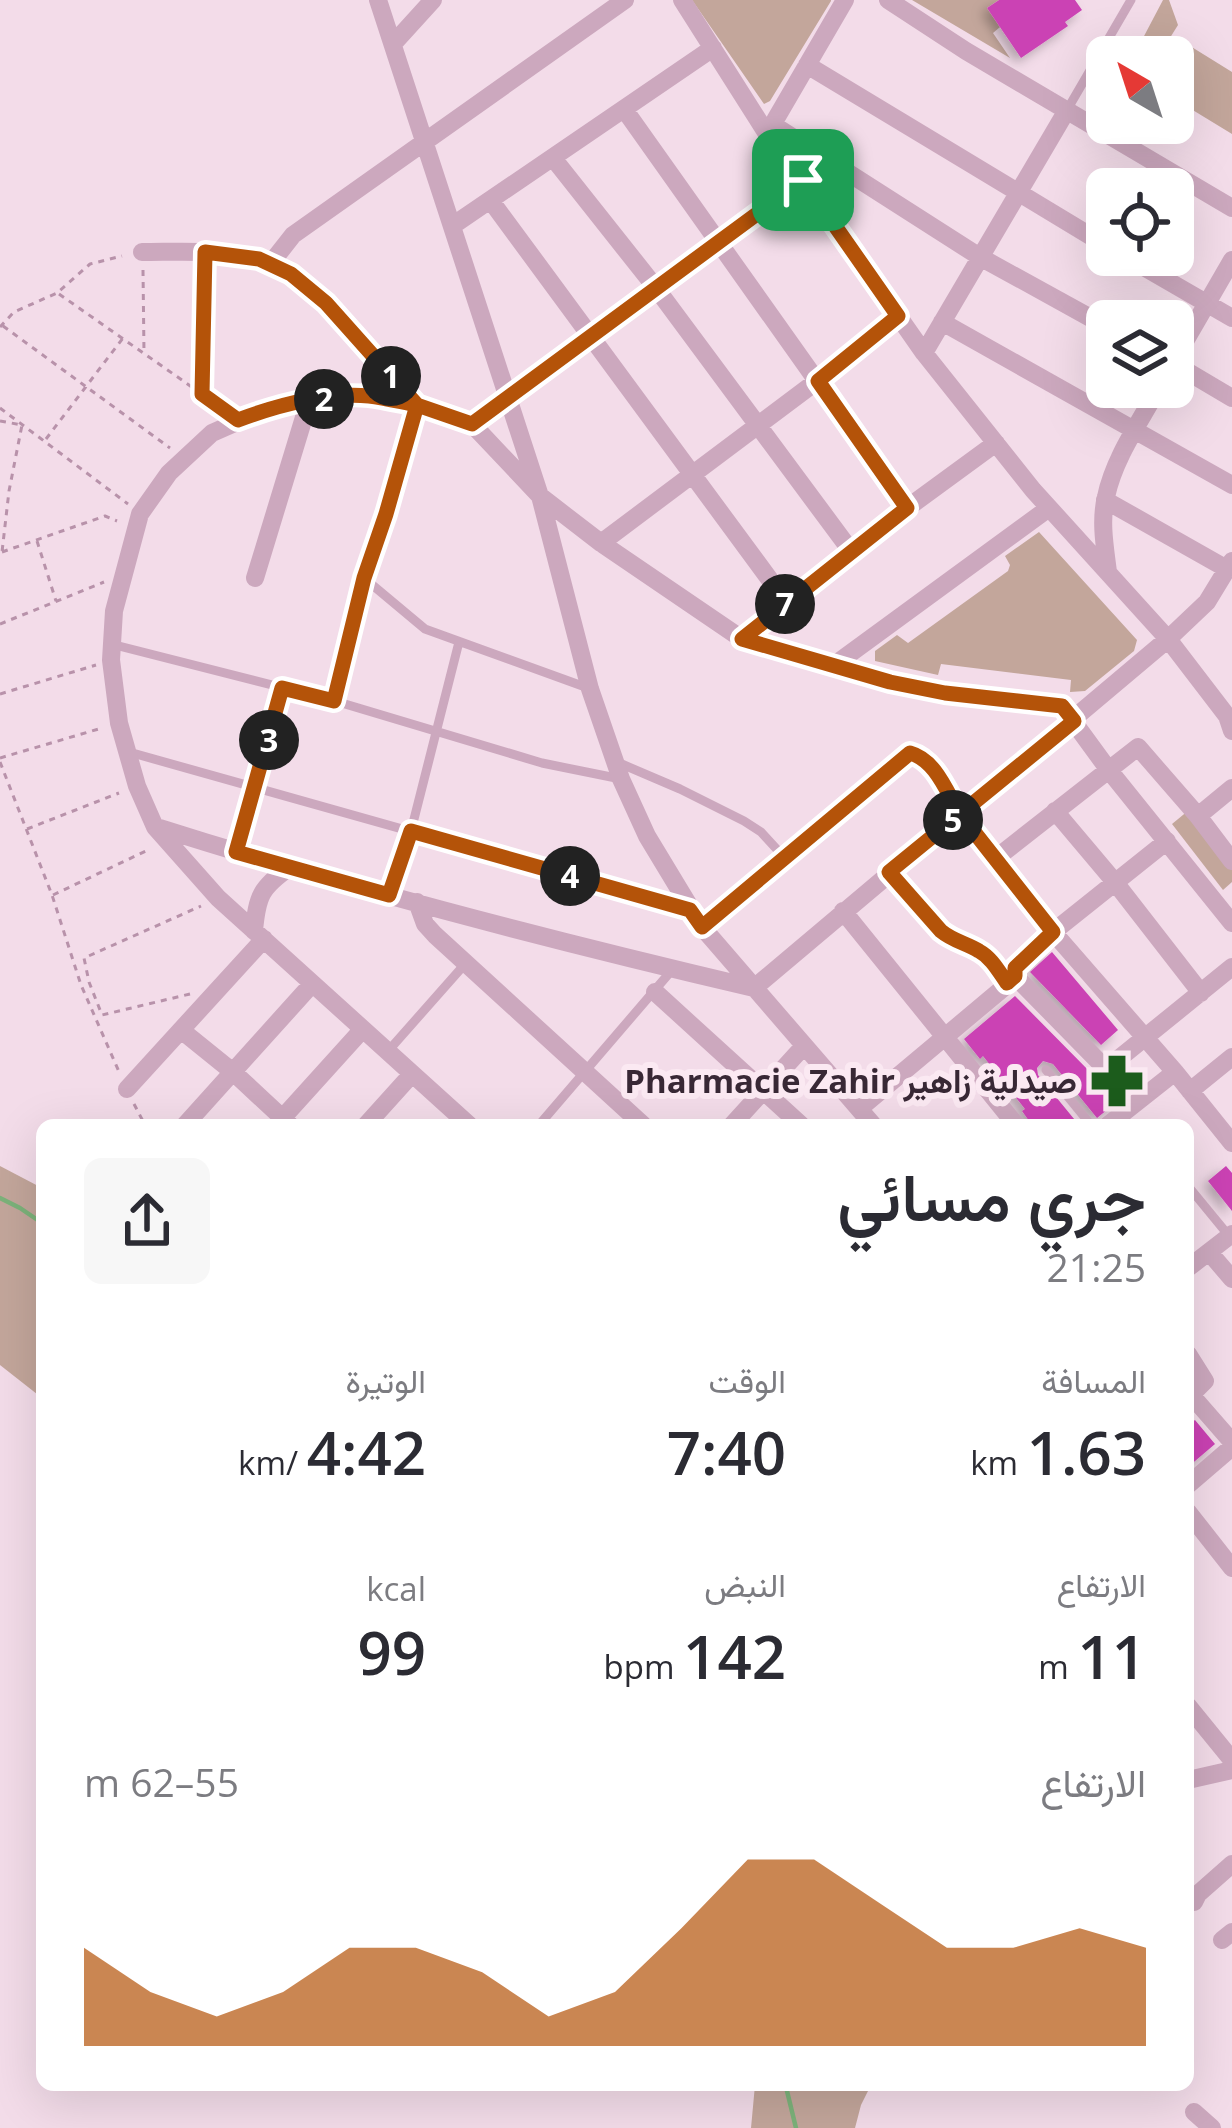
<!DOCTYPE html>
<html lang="ar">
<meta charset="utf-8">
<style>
:root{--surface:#fff;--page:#f7f7f7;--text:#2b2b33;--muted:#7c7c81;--accent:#b45309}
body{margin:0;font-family:"Open Sans",Vazirmatn,sans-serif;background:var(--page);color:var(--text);direction:rtl;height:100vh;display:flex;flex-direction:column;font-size:45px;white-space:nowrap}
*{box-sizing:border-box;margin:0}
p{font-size:39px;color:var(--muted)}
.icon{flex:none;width:66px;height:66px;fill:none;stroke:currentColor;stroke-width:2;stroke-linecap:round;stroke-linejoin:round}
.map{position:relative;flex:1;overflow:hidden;direction:ltr}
.panel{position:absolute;left:36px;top:1119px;width:1158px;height:972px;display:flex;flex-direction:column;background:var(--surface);border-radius:18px;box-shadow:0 12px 48px #0002;direction:rtl}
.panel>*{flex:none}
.needle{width:78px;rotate:321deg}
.tools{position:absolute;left:1086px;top:36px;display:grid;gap:24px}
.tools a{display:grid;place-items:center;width:108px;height:108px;border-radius:18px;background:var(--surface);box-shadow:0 12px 48px #0002;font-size:60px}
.pin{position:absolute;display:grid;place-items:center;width:102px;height:102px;color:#fff;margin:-51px;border-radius:24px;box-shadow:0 6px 18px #0006}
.km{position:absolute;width:60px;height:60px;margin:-30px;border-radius:50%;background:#222;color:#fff;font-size:33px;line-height:60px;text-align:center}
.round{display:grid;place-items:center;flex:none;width:126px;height:126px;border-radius:18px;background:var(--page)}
.overview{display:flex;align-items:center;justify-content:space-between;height:204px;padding:0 48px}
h1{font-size:66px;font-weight:600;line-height:90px}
.metrics{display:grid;grid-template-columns:repeat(3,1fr);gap:18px;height:204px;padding:12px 48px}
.metrics div{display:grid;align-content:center}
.metrics b{font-size:60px;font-weight:600}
.metrics small{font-size:33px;font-weight:400}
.metrics p{font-size:33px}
.chart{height:336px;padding:24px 48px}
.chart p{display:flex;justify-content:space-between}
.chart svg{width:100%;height:216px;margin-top:12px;fill:var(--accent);opacity:.7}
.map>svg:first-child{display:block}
.green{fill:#c3a69b}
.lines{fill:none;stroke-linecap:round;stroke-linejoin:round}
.stream{stroke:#7cb27a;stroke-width:4.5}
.building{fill:#cb43b4;filter:url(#shadow)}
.path{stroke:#b892aa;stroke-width:3;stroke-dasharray:6 6;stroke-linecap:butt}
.lane{stroke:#cca8be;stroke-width:9}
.street{stroke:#cca8be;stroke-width:18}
.route-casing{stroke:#fff;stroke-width:24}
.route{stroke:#b45309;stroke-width:15}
.labels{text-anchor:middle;stroke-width:12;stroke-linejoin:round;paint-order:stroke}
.poi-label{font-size:33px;font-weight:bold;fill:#382835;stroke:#fbe9f2;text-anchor:end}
</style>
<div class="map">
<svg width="1232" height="2128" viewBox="0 0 1232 2128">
<defs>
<filter id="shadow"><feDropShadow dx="-5.5" dy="5.5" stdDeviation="6" flood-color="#0004"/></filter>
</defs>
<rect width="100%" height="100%" fill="#f3dce9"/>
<path class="green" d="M 692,0 L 831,0 L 831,1 L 770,101 L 764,104 Z
M 912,0 L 999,0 L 987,8 L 1000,27 L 993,33 L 1010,58 Z
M 1163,0 L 1169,0 L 1178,25 L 1158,57 L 1133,57 Z
M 1182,41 L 1232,72 L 1232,134 L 1173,98 L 1173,57 Z
M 1039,532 L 1137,640 L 1134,651 L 1085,691 L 1070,692 L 1071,680 L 941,664 L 938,675 L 875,661 L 875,651 L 897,635 L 908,643 L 1008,571 L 1010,565 L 1005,556 Z
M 1189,810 L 1232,861 L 1232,882 L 1223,890 L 1172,824 Z
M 0,1166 L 42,1188 L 42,1398 L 0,1365 Z
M 755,2085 L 871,2085 L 861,2105 L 855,2128 L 751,2128 Z"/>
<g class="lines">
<path class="stream" d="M 0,1198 L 20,1208 L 42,1223
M 788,2085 L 787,2091 L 796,2128"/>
</g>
<path class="building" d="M 999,0 L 1075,0 L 1082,10 L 1065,22 L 1068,26 L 1021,58 L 987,8 Z
M 1052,952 L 1118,1030 L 1101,1045 L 1030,972 Z
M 1015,996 L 1097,1079 L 1110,1082 L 1123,1073 L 1135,1087 L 1097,1118 L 1053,1064 L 1043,1061 L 1037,1068 L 1038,1075 L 1079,1125 L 1032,1125 L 1022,1111 L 1025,1109 L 983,1056 L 980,1059 L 964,1039 Z
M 1226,1166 L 1232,1173 L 1232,1211 L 1208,1181 Z
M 1195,1420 L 1215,1444 L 1188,1467 L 1188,1425 Z"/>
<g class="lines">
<path class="path" d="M 143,270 L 144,353
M 204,272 L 202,394 L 222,408
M 59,294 L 199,392
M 3,326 L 170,448
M 0,327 L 14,312 L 57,293 L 90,264 L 122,256
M 0,408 L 128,504
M 0,421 L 22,425 L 9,491 L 2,552
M 46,439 L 123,338
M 37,541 L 56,601
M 2,552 L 105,516 L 117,521
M 0,624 L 104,582
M 0,694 L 96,665
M 0,758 L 102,728
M 0,762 L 52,895 L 81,985 L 120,1074
M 27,829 L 119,793
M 53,895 L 148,850
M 190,994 L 102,1015 L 89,982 L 84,958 L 201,906
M 134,1104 L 145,1125"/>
<path class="lane" d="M 1067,110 L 1131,0
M 364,578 L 425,629 L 588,688
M 111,644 L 335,701 L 542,763 L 621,779
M 335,701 L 359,595 L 417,405
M 129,752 L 690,910
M 617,762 L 680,789 L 744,821 L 761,832 L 783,856
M 236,852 L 282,688
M 390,895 L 411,831 L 459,642
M 389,1050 L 465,964
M 1046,1070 L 1091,1125
M 539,1125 L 672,970
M 1188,1186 L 1229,1236"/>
<path class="street" d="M 378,0 L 540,496 L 590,689 L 621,779 L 647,836 L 702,927 L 873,1125
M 682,0 L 767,134 L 803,180 L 924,353 L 1033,490 L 1168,639 L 1227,716 L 1232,731
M 888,0 L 966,51 L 1232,208
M 393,44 L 433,0
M 807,65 L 1107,246
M 624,109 L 907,508
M 772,124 L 980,257 L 1107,327
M 767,134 L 845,0
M 553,158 L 656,288 L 851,551
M 491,201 L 787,603
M 452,226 L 713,48
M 142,252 C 181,252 225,249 262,260 C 314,276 380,363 417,405
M 1123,255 L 1232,318
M 271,263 L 293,235 L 625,0
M 942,322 L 1232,485
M 924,353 L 1067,110
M 1173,362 L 1232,260
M 1173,363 L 1232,398
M 472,424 L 540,496 L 601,543 L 742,639 L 890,682 L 945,693 L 1062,706 L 1108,769 L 1232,923
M 1105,500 L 1227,569
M 601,543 L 817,381 L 898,316
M 1108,572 C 1105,548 1100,521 1106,497 C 1114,458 1140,422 1159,387
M 255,578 L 309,401
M 742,639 L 873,533 L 996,443
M 833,666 L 1049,508
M 1055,811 L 1114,881 L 1201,993
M 1198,816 L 1232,788
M 160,828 C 355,890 554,941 754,988 L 1168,639 L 1207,602 L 1232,561
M 995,859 L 1138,747 L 1198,816 L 1232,861
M 889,872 L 941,931 C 953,941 967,943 979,951 C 992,959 999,972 1008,984
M 417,902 L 425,924 L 435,935 L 643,1125
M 843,911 L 1016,1125
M 702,927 L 903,757 L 910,753 L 924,758 L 930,764 L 960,815 L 1053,932 L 1175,1072 L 1232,1143
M 254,931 C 257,896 261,887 290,867
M 1015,976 L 1106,1069 L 1232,967
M 655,992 L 801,1125
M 181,1030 L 233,1072 L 290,1125
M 127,1089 L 264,939
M 1190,1091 L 1232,1057
M 860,1108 L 1008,984 L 1015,976 L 1015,968 L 1053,932 L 1167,841
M 277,1124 L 362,1030
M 185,1125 L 312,984
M 366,1125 L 412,1074
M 469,1125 L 218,898 L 155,827 L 137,786 L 119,723 L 111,660 L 114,611 L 140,514 L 169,473 L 212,433 L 271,407 L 309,401 L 366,396 L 417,405 L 472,424 L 803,180
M 732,1125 L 803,1047
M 1108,1125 L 1175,1072
M 1209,1252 L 1232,1279
M 1188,1268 L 1232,1234
M 1188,1354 L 1205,1381 L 1191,1395 L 1232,1442
M 1188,1485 L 1232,1447
M 1188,1512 L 1232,1568
M 1188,1706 L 1232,1760
M 1188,1780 L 1232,1770
M 1194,1902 L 1198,1894 L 1232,1864
M 1222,1940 L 1232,1932
M 1194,2112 L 1212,2128"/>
</g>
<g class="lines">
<defs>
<path id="route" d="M 803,180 L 472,424 L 417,405 L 326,303 L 291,274 L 259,259 L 205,252 L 202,394 L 238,420 C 278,405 326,392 369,396 C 385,398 401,402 417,405 L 386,514 L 364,578 L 334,701 L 282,688 L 236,852 L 389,895 L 411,831 L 690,910 L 702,927 L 910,753 C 936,760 947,793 960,814 L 889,872 L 941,931 C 953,941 966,943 979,951 C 992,958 999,972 1007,983 L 1015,976 L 1015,968 L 1053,932 L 960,814 L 1074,721 L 1062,706 L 945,693 L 890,682 L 742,639 L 907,508 L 818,381 L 898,316 L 803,180"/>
</defs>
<use href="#route" class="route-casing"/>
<use href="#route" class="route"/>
</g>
<defs>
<symbol id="pharmacy-bare" viewBox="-9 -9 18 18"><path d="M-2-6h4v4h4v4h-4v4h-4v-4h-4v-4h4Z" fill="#1c5c1c" stroke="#fbe9f2" stroke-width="2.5" paint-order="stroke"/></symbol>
</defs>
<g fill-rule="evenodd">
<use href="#pharmacy-bare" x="1079" y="1043" width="76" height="76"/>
</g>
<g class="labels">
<g class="poi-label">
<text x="1077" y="1093">Pharmacie Zahir صيدلية زاهير</text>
</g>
</g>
</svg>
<div class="tools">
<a><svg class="needle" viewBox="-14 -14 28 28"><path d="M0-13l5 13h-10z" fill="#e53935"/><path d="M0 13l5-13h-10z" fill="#7c7c81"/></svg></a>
<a><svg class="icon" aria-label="locate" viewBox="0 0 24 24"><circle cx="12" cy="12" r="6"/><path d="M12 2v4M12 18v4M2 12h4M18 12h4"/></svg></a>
<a><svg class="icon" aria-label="layers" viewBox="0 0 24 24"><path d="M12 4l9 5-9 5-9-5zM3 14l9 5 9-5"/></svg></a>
</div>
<div class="pin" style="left:803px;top:180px;background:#1e9e55"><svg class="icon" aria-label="arrive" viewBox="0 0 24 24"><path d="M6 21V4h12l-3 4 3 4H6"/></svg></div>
<b class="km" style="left:391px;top:376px">1</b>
<b class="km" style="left:324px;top:399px">2</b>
<b class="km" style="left:269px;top:740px">3</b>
<b class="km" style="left:570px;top:876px">4</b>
<b class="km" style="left:953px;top:820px">5</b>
<b class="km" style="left:785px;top:604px">7</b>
<section class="panel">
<div class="overview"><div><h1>جري مسائي</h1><p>21:25</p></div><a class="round"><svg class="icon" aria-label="share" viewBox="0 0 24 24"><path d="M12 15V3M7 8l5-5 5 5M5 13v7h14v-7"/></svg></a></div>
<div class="metrics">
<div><p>المسافة</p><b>1.63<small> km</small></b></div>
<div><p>الوقت</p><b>7:40</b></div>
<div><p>الوتيرة</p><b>4:42<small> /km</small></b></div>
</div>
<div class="metrics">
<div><p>الارتفاع</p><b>11<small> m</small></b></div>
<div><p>النبض</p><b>142<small> bpm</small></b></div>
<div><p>kcal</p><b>99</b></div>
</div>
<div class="chart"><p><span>الارتفاع</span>55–62 m</p>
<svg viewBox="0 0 160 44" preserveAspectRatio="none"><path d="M0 44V24L10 33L20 38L30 33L40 24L50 24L60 29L70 38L80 33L90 20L100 6L110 6L120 15L130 24L140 24L150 20L160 24V44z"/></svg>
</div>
</section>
</div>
